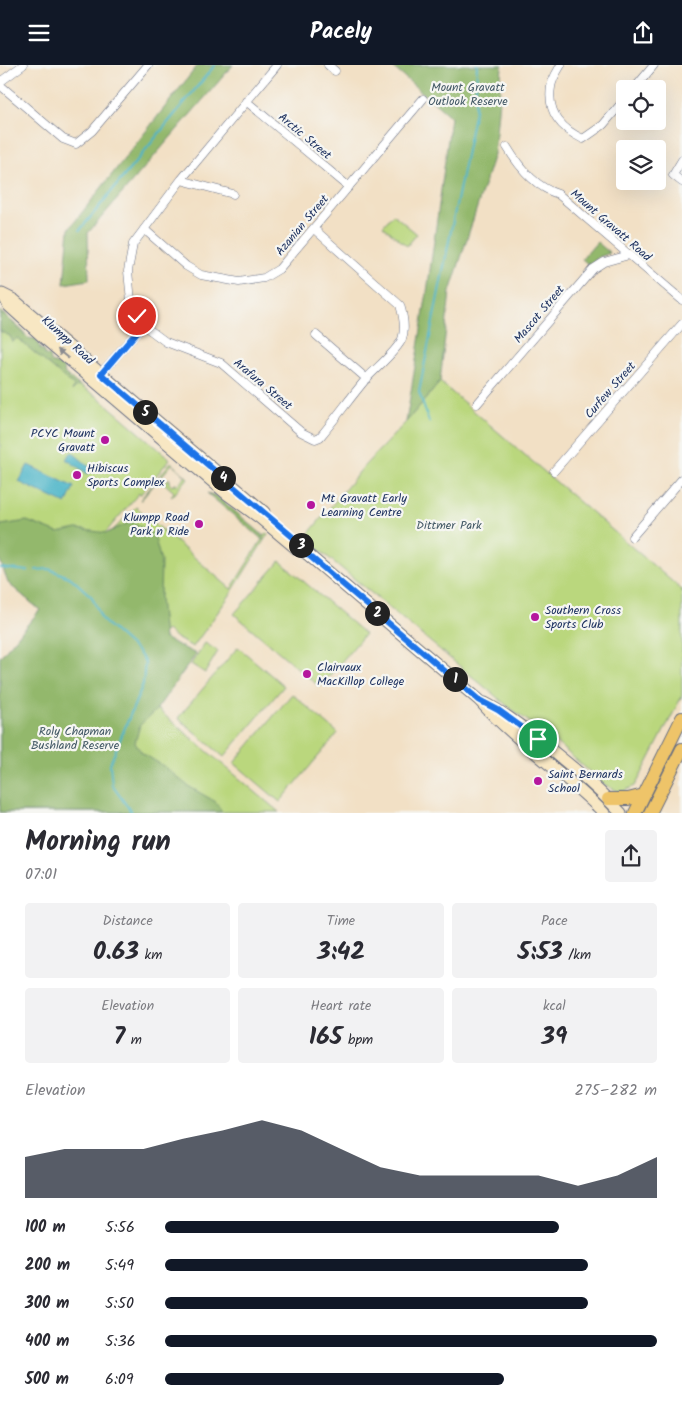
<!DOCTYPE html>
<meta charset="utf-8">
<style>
:root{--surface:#fff;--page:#f2f2f3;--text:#2b2b33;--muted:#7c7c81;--accent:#111827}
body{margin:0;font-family:Kalam,sans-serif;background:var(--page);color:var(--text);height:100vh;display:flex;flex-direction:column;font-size:19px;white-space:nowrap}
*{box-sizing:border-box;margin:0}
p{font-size:16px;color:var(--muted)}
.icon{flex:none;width:28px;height:28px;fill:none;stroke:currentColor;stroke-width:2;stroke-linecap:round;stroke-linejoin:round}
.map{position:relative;height:748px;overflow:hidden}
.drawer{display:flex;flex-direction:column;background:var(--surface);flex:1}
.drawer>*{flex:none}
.fabs{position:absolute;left:616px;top:15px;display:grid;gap:10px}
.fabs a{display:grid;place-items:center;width:50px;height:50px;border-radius:5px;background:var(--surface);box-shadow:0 5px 20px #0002;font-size:25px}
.pin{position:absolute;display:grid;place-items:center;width:42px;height:42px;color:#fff;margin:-21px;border:2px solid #fff;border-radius:50%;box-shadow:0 1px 5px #0007}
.km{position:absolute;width:25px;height:25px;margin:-12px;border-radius:50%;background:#222;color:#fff;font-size:14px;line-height:25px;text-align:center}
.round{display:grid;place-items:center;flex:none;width:52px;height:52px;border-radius:5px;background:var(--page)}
.head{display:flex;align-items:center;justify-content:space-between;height:85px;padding:0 25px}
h1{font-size:28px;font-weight:700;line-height:38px}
.stats{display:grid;grid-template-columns:repeat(3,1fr);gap:8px;height:85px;padding:5px 25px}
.stats div{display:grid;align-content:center;border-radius:5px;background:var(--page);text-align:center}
.stats b{font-size:25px;font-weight:700}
.stats small{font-size:14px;font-weight:400}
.stats p{font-size:14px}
.chart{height:140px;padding:10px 25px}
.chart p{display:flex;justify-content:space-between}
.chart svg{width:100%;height:90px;margin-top:5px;fill:var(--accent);opacity:.7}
ul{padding:0 25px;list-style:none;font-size:16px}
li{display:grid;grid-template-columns:80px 60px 1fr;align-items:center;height:38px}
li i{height:12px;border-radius:6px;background:var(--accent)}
header{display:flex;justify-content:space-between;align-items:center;height:65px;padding:0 25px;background:var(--accent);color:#fff;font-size:22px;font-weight:700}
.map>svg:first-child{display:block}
.green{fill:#bad77d;stroke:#6a836e}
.forest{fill:#93b86c;stroke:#577465}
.water{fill:#49b4c7;stroke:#327292}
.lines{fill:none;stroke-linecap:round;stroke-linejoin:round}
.stream{stroke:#49b4c7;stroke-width:2}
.minor-casing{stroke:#666d82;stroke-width:9}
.secondary-casing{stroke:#666d82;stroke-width:13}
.primary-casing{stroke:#666d82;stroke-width:14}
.minor{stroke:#fff;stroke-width:8}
.secondary{stroke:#f8e7c3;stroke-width:11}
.primary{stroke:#eec469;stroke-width:12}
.oneway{fill:#8a8b90}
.route-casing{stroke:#fff;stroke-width:10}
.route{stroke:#1a73e8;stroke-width:6}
.poi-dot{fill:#b5179e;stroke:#f6f6f2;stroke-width:2}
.labels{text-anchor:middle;stroke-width:4.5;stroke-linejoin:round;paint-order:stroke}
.park-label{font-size:12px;fill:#435966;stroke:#f6f6f2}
.street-label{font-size:12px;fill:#1b2f5e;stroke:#f6f6f2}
.poi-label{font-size:12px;fill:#1b2f5e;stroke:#f6f6f2;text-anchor:start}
</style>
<header><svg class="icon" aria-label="menu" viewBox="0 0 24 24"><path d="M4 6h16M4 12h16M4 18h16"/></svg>Pacely<svg class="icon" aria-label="share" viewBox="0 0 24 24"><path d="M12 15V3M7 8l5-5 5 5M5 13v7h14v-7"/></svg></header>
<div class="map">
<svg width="682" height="748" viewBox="0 0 682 748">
<rect width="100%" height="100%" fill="#f6f6f2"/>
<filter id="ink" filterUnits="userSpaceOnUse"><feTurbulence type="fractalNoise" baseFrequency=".02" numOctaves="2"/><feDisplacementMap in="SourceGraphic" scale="10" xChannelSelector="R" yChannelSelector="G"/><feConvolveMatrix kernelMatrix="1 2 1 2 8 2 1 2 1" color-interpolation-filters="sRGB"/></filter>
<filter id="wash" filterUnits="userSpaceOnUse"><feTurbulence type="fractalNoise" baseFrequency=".0096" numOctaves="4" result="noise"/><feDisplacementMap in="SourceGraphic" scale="20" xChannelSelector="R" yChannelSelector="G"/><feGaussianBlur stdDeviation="1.12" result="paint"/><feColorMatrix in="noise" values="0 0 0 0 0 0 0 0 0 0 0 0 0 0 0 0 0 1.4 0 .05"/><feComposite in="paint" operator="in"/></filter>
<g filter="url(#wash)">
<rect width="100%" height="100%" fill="#f2e0c5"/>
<path class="green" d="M 393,149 L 417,169 L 407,181 L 383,161 Z
M 0,246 L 23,266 L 35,284 L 74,317 L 98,332 L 170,394 L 140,430 L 139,428 L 40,545 L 279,747 L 0,747 L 0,592 L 40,545 L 8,518 L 26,497 L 0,474 Z
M 440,317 L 682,525 L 682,631 L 638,716 L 635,721 L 624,726 L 618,726 L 605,720 L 545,668 L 510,643 L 305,473 L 365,400 L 406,357 Z
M 171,397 L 188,413 L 172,432 L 171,431 L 174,427 L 164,418 L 168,414 L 170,414 L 169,418 L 172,421 L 175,418 L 178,420 L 186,411 L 172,399 L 141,435 L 140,435 Z
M 136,442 L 231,524 L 264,471 L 267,468 L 268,469 L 230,530 L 193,582 L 176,573 L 167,565 L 163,569 L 113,465 Z
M 280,496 L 365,569 L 320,622 L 234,549 Z
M 205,578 L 218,586 L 205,608 L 191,599 Z
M 238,582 L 284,621 L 224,692 L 178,653 Z
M 292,629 L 338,668 L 280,737 L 234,698 Z"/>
<path class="forest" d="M 198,0 L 233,0 L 88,168 L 89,215 L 64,219 L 69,164 Z
M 390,0 L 503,0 L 502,2 L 494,89 L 450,227 L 440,317 L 406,357 L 427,227 L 451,52 Z
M 597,177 L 610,188 L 599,192 L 589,200 L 582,194 Z
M 2,249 L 5,250 L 28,273 L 36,274 L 41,285 L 44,285 L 45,290 L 50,291 L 51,297 L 63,301 L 65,309 L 80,321 L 77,321 L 72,326 L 74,321 L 17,273 L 13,277 L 10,271 L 0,266 L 0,250 Z
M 207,428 L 217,431 L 264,471 L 263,475 Z
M 27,456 L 58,468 L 77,464 L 107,468 L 132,456 L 154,470 L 161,496 L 160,533 L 164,573 L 196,589 L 156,645 L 140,660 L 135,678 L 142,688 L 165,702 L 188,721 L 216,737 L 222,747 L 0,747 L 0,592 L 40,545 L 8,518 L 0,495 L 0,463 L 1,460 Z"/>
<path class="water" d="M 72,387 L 92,404 L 88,409 L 66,394 Z
M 28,400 L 74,422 L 66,439 L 19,417 Z"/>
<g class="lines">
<path class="stream" d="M 80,165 L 215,0
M 429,357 L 419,327 L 475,45 L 477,0
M 0,503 L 28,506
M 36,505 L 49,504 L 71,513 L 92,532 L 102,555 L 139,588 L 145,597 L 143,619 L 110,699 L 112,720 L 132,748"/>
</g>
</g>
<g filter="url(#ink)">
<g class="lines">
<defs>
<path id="minor" d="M 277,0 L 181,115 L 133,179 L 128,206 L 131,236 L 143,260 L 166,277 L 221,298 L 301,367 L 315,374 L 320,372 C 336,353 350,333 366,314 C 375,304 398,285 402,274 C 406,263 403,250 400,240 L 314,164
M 328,0 L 335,6
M 561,0 C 557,7 552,14 551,22 C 547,47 561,64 583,74 L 603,60 L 625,34
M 0,17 L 23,0
M 0,20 L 63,74 L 76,79 L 92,66 L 148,0
M 634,24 L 654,0
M 246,36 L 349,122
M 507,82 C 519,102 535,122 558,129 L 682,235
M 682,95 L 673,110 L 682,117
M 181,115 L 233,129
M 144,164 L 186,201 L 201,210 L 239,217 L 264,213 L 279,204 L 423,34
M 316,270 L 367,314
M 99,311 L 143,260
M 477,339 L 593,204 L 604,197 L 629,190
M 554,406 L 682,259
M 632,472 L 682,414"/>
<path id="secondary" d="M 2,229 L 14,235 L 264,447
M 3,230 L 9,241 L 44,273 L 227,429 L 260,453 L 297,484 L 306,488 L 479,635 C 516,677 565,708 604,748
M 485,638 C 501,646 515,657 530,668 C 562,693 593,718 621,748"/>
<path id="primary" d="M 608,734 L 628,734 L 644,730
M 635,748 L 682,653
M 650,748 L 682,684"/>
</defs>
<use href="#minor" class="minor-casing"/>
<use href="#secondary" class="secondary-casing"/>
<use href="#primary" class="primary-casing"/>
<use href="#minor" class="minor"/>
<use href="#secondary" class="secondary"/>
<use href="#primary" class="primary"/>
</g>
<defs><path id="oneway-solid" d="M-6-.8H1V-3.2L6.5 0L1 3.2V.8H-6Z" transform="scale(1.25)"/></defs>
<use class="oneway" href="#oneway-solid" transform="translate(63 289) rotate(-140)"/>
</g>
<g class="lines" filter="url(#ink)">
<defs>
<path id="route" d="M 137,251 L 143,260 L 101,309 L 301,479 L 306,488 L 479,635 L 498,645 L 538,674"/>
</defs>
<use href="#route" class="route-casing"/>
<use href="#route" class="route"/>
</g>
<g class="poi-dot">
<circle cx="105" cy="375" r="5"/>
<circle cx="77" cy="410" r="5"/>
<circle cx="311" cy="440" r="5"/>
<circle cx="199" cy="459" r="5"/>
<circle cx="535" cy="552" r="5"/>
<circle cx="307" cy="609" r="5"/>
<circle cx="538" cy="716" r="5"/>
</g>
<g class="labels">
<g class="park-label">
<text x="468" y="26">Mount Gravatt<tspan x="468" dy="14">Outlook Reserve</tspan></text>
<text x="449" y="464">Dittmer Park</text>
<text x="75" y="670">Roly Chapman<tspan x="75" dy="14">Bushland Reserve</tspan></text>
</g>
<g class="street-label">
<text transform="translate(305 71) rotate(40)" y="4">Arctic Street</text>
<text transform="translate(302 160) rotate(-50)" y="4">Azanian Street</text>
<text transform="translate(611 160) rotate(41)" y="4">Mount Gravatt Road</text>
<text transform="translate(539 249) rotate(-50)" y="4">Mascot Street</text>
<text transform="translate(68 275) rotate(42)" y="4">Klumpp Road</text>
<text transform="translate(263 319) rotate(40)" y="4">Arafura Street</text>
<text transform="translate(610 325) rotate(-49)" y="4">Curfew Street</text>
</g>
<g class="poi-label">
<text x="95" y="372" text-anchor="end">PCYC Mount<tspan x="95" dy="14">Gravatt</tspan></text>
<text x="87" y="407">Hibiscus<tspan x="87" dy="14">Sports Complex</tspan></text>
<text x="321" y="437">Mt Gravatt Early<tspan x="321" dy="14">Learning Centre</tspan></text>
<text x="189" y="456" text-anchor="end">Klumpp Road<tspan x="189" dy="14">Park n Ride</tspan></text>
<text x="545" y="549">Southern Cross<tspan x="545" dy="14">Sports Club</tspan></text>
<text x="317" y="606">Clairvaux<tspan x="317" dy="14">MacKillop College</tspan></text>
<text x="548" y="713">Saint Bernards<tspan x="548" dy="14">School</tspan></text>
</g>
</g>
</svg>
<div class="fabs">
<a><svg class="icon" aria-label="locate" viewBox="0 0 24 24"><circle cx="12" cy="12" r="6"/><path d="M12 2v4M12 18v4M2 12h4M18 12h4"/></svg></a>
<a><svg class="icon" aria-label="layers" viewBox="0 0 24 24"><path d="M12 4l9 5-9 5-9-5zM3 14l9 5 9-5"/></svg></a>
</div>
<div class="pin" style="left:538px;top:674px;background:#1e9e55"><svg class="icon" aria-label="arrive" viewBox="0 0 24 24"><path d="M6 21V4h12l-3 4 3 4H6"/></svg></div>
<div class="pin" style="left:137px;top:251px;background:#d93025"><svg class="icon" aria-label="check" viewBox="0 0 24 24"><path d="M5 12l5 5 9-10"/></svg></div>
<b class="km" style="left:455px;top:614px">1</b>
<b class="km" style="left:377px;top:548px">2</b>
<b class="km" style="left:301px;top:480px">3</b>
<b class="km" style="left:223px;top:413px">4</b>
<b class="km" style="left:145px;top:347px">5</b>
</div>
<section class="drawer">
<div class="head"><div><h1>Morning run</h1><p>07:01</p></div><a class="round"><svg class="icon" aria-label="share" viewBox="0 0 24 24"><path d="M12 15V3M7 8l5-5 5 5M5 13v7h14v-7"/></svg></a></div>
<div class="stats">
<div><p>Distance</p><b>0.63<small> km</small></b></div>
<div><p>Time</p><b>3:42</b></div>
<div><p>Pace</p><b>5:53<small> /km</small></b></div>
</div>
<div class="stats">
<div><p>Elevation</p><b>7<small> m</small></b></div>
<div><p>Heart rate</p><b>165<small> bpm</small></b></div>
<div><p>kcal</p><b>39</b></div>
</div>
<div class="chart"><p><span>Elevation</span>275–282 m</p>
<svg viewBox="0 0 160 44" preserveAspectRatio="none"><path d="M0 44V24L10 20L20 20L30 20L40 15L50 11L60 6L70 11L80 20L90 29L100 33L110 33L120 33L130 33L140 38L150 33L160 24V44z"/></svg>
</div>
<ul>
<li><b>100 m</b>5:56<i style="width:80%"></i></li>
<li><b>200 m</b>5:49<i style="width:86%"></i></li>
<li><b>300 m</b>5:50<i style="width:86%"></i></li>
<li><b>400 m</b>5:36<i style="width:100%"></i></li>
<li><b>500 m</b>6:09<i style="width:69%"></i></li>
</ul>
</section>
